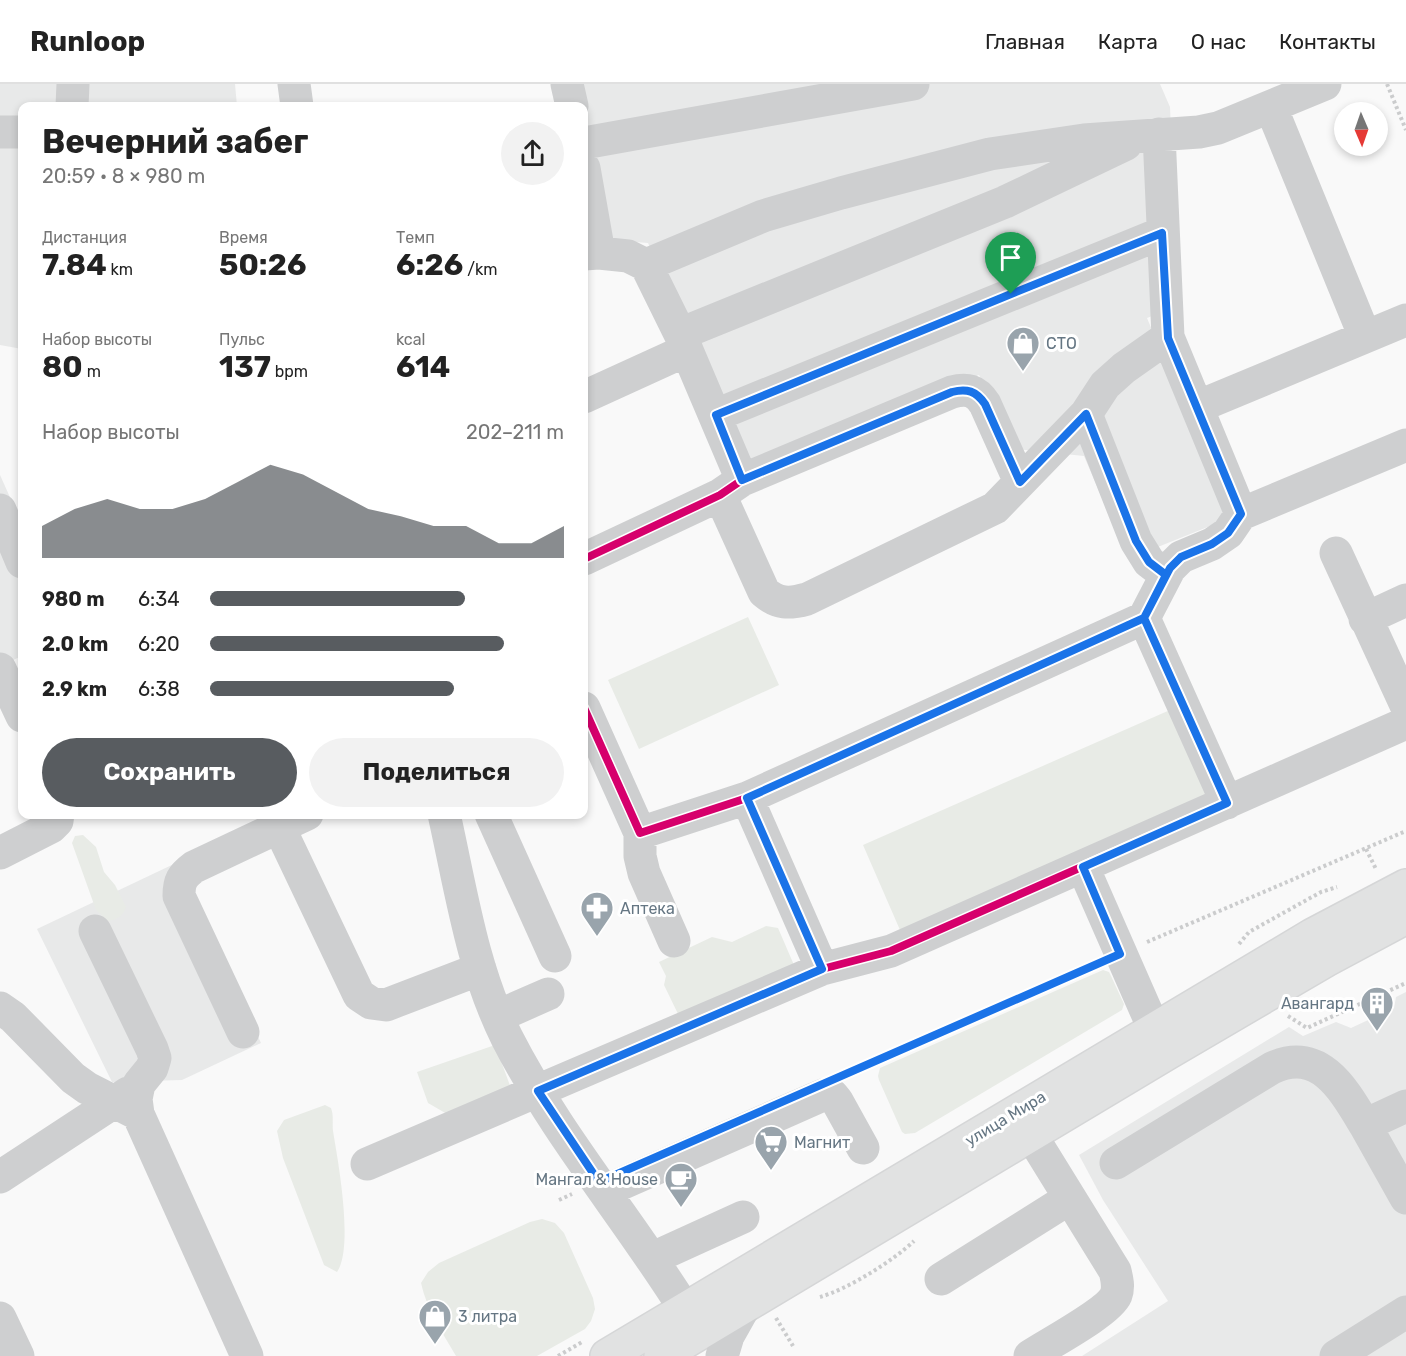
<!DOCTYPE html>
<html lang="ru">
<meta charset="utf-8">
<style>
:root{--surface:#fff;--page:#f2f2f2;--text:#222;--muted:#767676;--line:#e0e0e0;--accent:#585c60}
body{margin:0;font-family:Rubik,sans-serif;background:var(--page);color:var(--text);height:100vh;display:flex;flex-direction:column;font-size:22px;white-space:nowrap}
*{box-sizing:border-box;margin:0}
p{font-size:20px;color:var(--muted)}
.icon{flex:none;width:33px;height:33px;fill:none;stroke:currentColor;stroke-width:2;stroke-linecap:round;stroke-linejoin:round}
.map{position:relative;flex:1;overflow:hidden}
.details{position:absolute;left:18px;top:18px;width:570px;height:717px;display:flex;flex-direction:column;background:var(--surface);border-radius:12px;box-shadow:0 3px 9px #0003}
.details>*{flex:none}
.needle{width:39px;rotate:178deg}
.controls{position:absolute;left:1334px;top:18px;display:grid;gap:12px}
.controls a{display:grid;place-items:center;width:54px;height:54px;border-radius:50%;background:var(--surface);box-shadow:0 3px 9px #0003;font-size:30px}
.pin{position:absolute;display:grid;place-items:center;width:51px;height:51px;color:#fff;margin:-62px -26px;border-radius:50% 50% 50% 0;rotate:-45deg;box-shadow:0 0 6px #0007}
.pin .icon{rotate:45deg}
.round{display:grid;place-items:center;flex:none;width:63px;height:63px;border-radius:32px;background:var(--page)}
.summary{display:flex;align-items:center;justify-content:space-between;height:102px;padding:0 24px}
h1{font-size:33px;font-weight:700;line-height:45px}
.figures{display:grid;grid-template-columns:repeat(3,1fr);gap:9px;height:102px;padding:6px 24px}
.figures div{display:grid;align-content:center}
.figures b{font-size:30px;font-weight:700}
.figures small{font-size:16px;font-weight:400}
.figures p{font-size:16px}
.chart{height:168px;padding:12px 24px}
.chart p{display:flex;justify-content:space-between}
.chart svg{width:100%;height:108px;margin-top:6px;fill:var(--accent);opacity:.7}
.cta{display:flex;gap:12px;margin-top:auto;padding:12px 24px}
.cta a{flex:1;height:69px;border-radius:36px;background:var(--accent);color:#fff;font-size:24px;font-weight:700;line-height:69px;text-align:center}
.cta a+a{background:var(--page);color:var(--text)}
ul{padding:0 24px;list-style:none;font-size:20px}
li{display:grid;grid-template-columns:96px 72px 1fr;align-items:center;height:45px}
li i{height:15px;border-radius:8px;background:var(--accent)}
header{display:flex;align-items:center;gap:36px;box-sizing:border-box;height:84px;padding:0 30px;background:var(--surface);border-bottom:2px solid var(--line)}
header strong{font-size:28px}
nav{display:flex;gap:33px;margin-inline-start:auto;font-size:21px}
.map>svg:first-child{display:block}
.built{fill:#e8e9e9}
.green{fill:#e8ebe6}
.lines{fill:none;stroke-linecap:round;stroke-linejoin:round}
.major-casing{stroke:#d5d6d7;stroke-width:36}
.path{stroke:#cbcccd;stroke-width:4;stroke-dasharray:3 3;stroke-linecap:butt}
.minor{stroke:#cecfd0;stroke-width:33}
.major{stroke:#e1e2e2;stroke-width:33}
.cycleway-casing{stroke:#fff;stroke-width:11}
.cycleway{stroke:#d6006c;stroke-width:8}
.route-casing{stroke:#fff;stroke-width:12}
.route{stroke:#1a73e8;stroke-width:8}
.labels{text-anchor:middle;stroke-width:6;stroke-linejoin:round;paint-order:stroke}
.poi-label{font-size:16px;fill:#657683;stroke:#fff;text-anchor:start}
.street-label{font-size:16px;fill:#657683;stroke:#fff}
</style>
<header>
<strong>Runloop</strong>
<nav><a>Главная</a><a>Карта</a><a>О нас</a><a>Контакты</a></nav>
</header>
<div class="map">
<svg width="1406" height="1272" viewBox="0 0 1406 1272">
<rect width="100%" height="100%" fill="#f9f9f9"/>
<path class="built" d="M 0,0 L 235,0 L 237,22 L 22,22 L 22,265 L 0,261 Z
M 577,0 L 1160,0 L 1170,23 L 1178,222 L 1147,234 L 1230,434 L 1128,475 L 1084,372 L 1015,365 L 979,291 L 750,387 L 648,159 L 609,156 Z
M 0,391 L 22,440 L 22,572 L 0,582 Z
M 176,779 L 261,959 L 182,996 L 112,998 L 37,845 Z
M 1406,908 L 1406,1272 L 1082,1272 L 1168,1217 L 1103,1116 L 1079,1071 L 1289,943 L 1303,952 L 1336,938 L 1351,944 L 1394,924 L 1396,913 Z"/>
<path class="green" d="M 748,533 L 779,601 L 639,665 L 608,596 Z
M 1170,626 L 1207,711 L 900,846 L 863,761 Z
M 83,751 L 96,763 L 104,788 L 115,801 L 126,823 C 122,833 118,835 108,837 L 96,826 L 72,759 L 75,752 Z
M 766,842 L 778,844 L 794,881 L 679,932 L 664,901 L 666,892 L 659,878 L 712,853 L 732,858 Z
M 1103,886 L 1109,888 L 1111,892 L 1124,920 L 1122,926 L 915,1049 L 905,1050 L 902,1048 L 879,996 L 878,992 L 880,984 Z
M 495,961 L 512,1007 L 447,1030 L 428,1019 L 417,988 Z
M 325,1021 L 331,1024 C 334,1032 332,1039 333,1047 C 338,1077 354,1163 337,1188 L 324,1181 L 283,1074 L 277,1047 L 284,1036 Z
M 542,1135 L 555,1139 L 564,1149 L 593,1214 L 595,1225 L 591,1237 L 585,1245 L 537,1272 L 456,1272 C 442,1248 427,1226 421,1199 L 428,1188 L 439,1179 L 530,1138 Z"/>
<g class="lines">
<defs>
<path id="major" d="M 607,1272 L 1313,851 L 1406,802
M 661,1272 L 1167,969 L 1326,876 L 1406,833"/>
</defs>
<use href="#major" class="major-casing"/>
<path class="path" d="M 1387,0 L 1406,46
M 1366,765 L 1376,785
M 1147,858 L 1406,747
M 1239,860 L 1249,848 L 1321,808 L 1337,803
M 1288,932 L 1307,944 L 1406,899
M 848,989 L 1096,880
M 559,1116 L 572,1110
M 820,1213 C 848,1205 893,1177 914,1157
M 776,1234 L 793,1262
M 558,1272 L 582,1258"/>
<path class="minor" d="M 294,0 L 297,22
M 567,0 L 572,22
M 72,22 L 73,0
M 1271,23 L 1365,253
M 0,48 L 22,48
M 1159,50 L 1168,253 L 1241,430
M 584,59 L 913,0
M 584,84 L 599,169
M 584,170 L 599,169 L 628,172 L 646,181 L 680,250 L 742,396
M 646,181 L 763,132 L 841,109 L 990,70 L 1084,56 L 1199,48 L 1218,44 L 1325,0
M 680,250 L 1005,118 L 1126,60
M 584,313 L 687,266
M 1197,323 L 1406,236
M 1086,330 L 1136,457 L 1149,478 L 1166,491
M 716,331 L 1162,149
M 720,411 L 764,508 C 778,520 789,520 807,515 L 995,424 L 1086,330 L 1105,301 L 1124,284 L 1168,253
M 0,426 L 22,478
M 1336,469 L 1406,621
M 584,475 L 720,411 L 742,396 L 952,308 C 967,304 976,306 985,320 L 1020,398
M 1144,534 L 1227,719
M 1365,535 L 1406,516
M 0,585 L 22,632
M 584,624 L 640,749 L 747,714 L 1144,534 L 1170,484 L 1181,473 L 1212,460 L 1228,449 L 1241,430 L 1406,361
M 747,714 L 822,885
M 307,730 L 279,743 L 359,911 L 371,919 L 386,921 L 480,885
M 444,730 C 461,806 472,884 507,954 C 556,1050 627,1133 684,1224
M 491,730 L 555,872
M 640,749 L 640,772 L 644,789 L 674,857
M 0,769 L 51,743 L 57,737 L 58,730
M 1083,783 L 1154,945
M 95,847 L 152,965 L 155,974 L 152,984 L 139,1000 L 136,1015 L 138,1030
M 0,924 L 13,933 L 73,994 L 87,1004 L 138,1030 L 247,1272
M 498,932 L 548,910
M 243,948 L 179,812 C 179,797 182,792 194,783 L 279,743 L 274,730
M 1406,1022 L 1365,1041 L 1406,1114
M 1116,1079 L 1272,984 C 1320,962 1344,1006 1365,1041
M 367,1080 L 822,885 L 891,867 L 1406,639
M 0,1093 L 128,1009
M 605,1107 L 823,1011 L 833,1012 L 837,1017 L 863,1064
M 653,1174 L 743,1133
M 941,1195 L 1070,1114
M 0,1234 L 18,1272
M 722,1272 L 728,1252 L 746,1220
M 1030,1272 C 1048,1260 1109,1228 1116,1211 C 1119,1203 1117,1195 1115,1187 L 1031,1051
M 1336,1272 L 1406,1228"/>
<use href="#major" class="major"/>
<defs>
<path id="cycleway" d="M 584,475 L 720,411 L 742,396 L 952,308
M 538,1007 L 822,885 L 891,867 L 1227,719 L 1144,534 L 747,714 L 640,749 L 584,624"/>
</defs>
<use href="#cycleway" class="cycleway-casing"/>
<use href="#cycleway" class="cycleway"/>
</g>
<g class="lines">
<defs>
<path id="route" d="M 1011,210 L 1162,149 L 1168,254 L 1241,430 L 1228,449 L 1212,460 L 1181,473 L 1170,484 L 1144,534 L 747,714 L 822,885 L 538,1007 L 599,1098 L 1120,870 L 1083,783 L 1227,719 L 1144,534 L 1166,491 L 1149,478 L 1136,457 L 1086,330 L 1020,398 L 985,320 C 976,307 967,304 952,308 L 742,396 L 716,331 L 1011,210"/>
</defs>
<use href="#route" class="route-casing"/>
<use href="#route" class="route"/>
</g>
<defs>
<symbol id="shop-pin" viewBox="-11 -11 22 30"><path d="M0 17L-7.5 6A9.5 9.5 0 1 1 7.5 6Z" fill="#99a4ac" stroke="#fff"/><path d="M-5-2.5h2.3a2.7 3.5 0 0 1 5.4 0H5L5.5 6h-11ZM-1.5-2.5h3a1.5 2.3 0 0 0-3 0Z" fill="#fff"/></symbol>
<symbol id="pharmacy-pin" viewBox="-11 -11 22 30"><path d="M0 17L-7.5 6A9.5 9.5 0 1 1 7.5 6Z" fill="#99a4ac" stroke="#fff"/><path d="M-2-6h4v4h4v4h-4v4h-4v-4h-4v-4h4Z" fill="#fff"/></symbol>
<symbol id="building-pin" viewBox="-11 -11 22 30"><path d="M0 17L-7.5 6A9.5 9.5 0 1 1 7.5 6Z" fill="#99a4ac" stroke="#fff"/><path d="M-4-6H4V6H1V3H-1V6H-4ZM-2.5-4.3h1.7v1.8h-1.7ZM.8-4.3h1.7v1.8H.8ZM-2.5-1h1.7V.8h-1.7ZM.8-1h1.7V.8H.8Z" fill="#fff"/></symbol>
<symbol id="supermarket-pin" viewBox="-11 -11 22 30"><path d="M0 17L-7.5 6A9.5 9.5 0 1 1 7.5 6Z" fill="#99a4ac" stroke="#fff"/><path d="M-6-5.5h2.5l.6 2H6L4.5 2H-2.5L-4.4-4H-6ZM-1.5 3.2a1.3 1.3 0 1 0 .1 0ZM3 3.2a1.3 1.3 0 1 0 .1 0Z" fill="#fff"/></symbol>
<symbol id="cafe-pin" viewBox="-11 -11 22 30"><path d="M0 17L-7.5 6A9.5 9.5 0 1 1 7.5 6Z" fill="#99a4ac" stroke="#fff"/><path d="M-5.5-4.5H6V0H3Q3 3.5 0 3.5H-2.5Q-5.5 3.5-5.5 0ZM3-3.2v2h1.7v-2ZM-6 4.5H4V6H-6Z" fill="#fff"/></symbol>
</defs>
<g fill-rule="evenodd">
<use href="#shop-pin" x="1004" y="240" width="38" height="52"/>
<use href="#pharmacy-pin" x="578" y="805" width="38" height="52"/>
<use href="#building-pin" x="1358" y="900" width="38" height="52"/>
<use href="#supermarket-pin" x="752" y="1039" width="38" height="52"/>
<use href="#cafe-pin" x="662" y="1076" width="38" height="52"/>
<use href="#shop-pin" x="416" y="1213" width="38" height="52"/>
</g>
<g class="labels">
<g class="poi-label">
<text x="1046" y="265">СТО</text>
<text x="620" y="830">Аптека</text>
<text x="1354" y="925" text-anchor="end">Авангард</text>
<text x="794" y="1064">Магнит</text>
<text x="658" y="1101" text-anchor="end">Мангал &amp; House</text>
<text x="458" y="1238">3 литра</text>
</g>
<g class="street-label">
<text transform="translate(1005 1034) rotate(-31)" y="6">улица Мира</text>
</g>
</g>
</svg>
<div class="controls">
<a><svg class="needle" viewBox="-14 -14 28 28"><path d="M0-13l5 13h-10z" fill="#e53935"/><path d="M0 13l5-13h-10z" fill="#767676"/></svg></a>
</div>
<div class="pin" style="left:1011px;top:210px;background:#1e9e55"><svg class="icon" aria-label="arrive" viewBox="0 0 24 24"><path d="M6 21V4h12l-3 4 3 4H6"/></svg></div>
<section class="details">
<div class="summary"><div><h1>Вечерний забег</h1><p>20:59 · 8 × 980 m</p></div><a class="round"><svg class="icon" aria-label="share" viewBox="0 0 24 24"><path d="M12 15V3M7 8l5-5 5 5M5 13v7h14v-7"/></svg></a></div>
<div class="figures">
<div><p>Дистанция</p><b>7.84<small> km</small></b></div>
<div><p>Время</p><b>50:26</b></div>
<div><p>Темп</p><b>6:26<small> /km</small></b></div>
</div>
<div class="figures">
<div><p>Набор высоты</p><b>80<small> m</small></b></div>
<div><p>Пульс</p><b>137<small> bpm</small></b></div>
<div><p>kcal</p><b>614</b></div>
</div>
<div class="chart"><p><span>Набор высоты</span>202–211 m</p>
<svg viewBox="0 0 160 44" preserveAspectRatio="none"><path d="M0 44V31L10 24L20 20L30 24L40 24L50 20L60 13L70 6L80 10L90 17L100 24L110 27L120 31L130 31L140 38L150 38L160 31V44z"/></svg>
</div>
<ul>
<li><b>980 m</b>6:34<i style="width:72%"></i></li>
<li><b>2.0 km</b>6:20<i style="width:83%"></i></li>
<li><b>2.9 km</b>6:38<i style="width:69%"></i></li>
</ul>
<div class="cta"><a>Сохранить</a><a>Поделиться</a></div>
</section>
</div>
